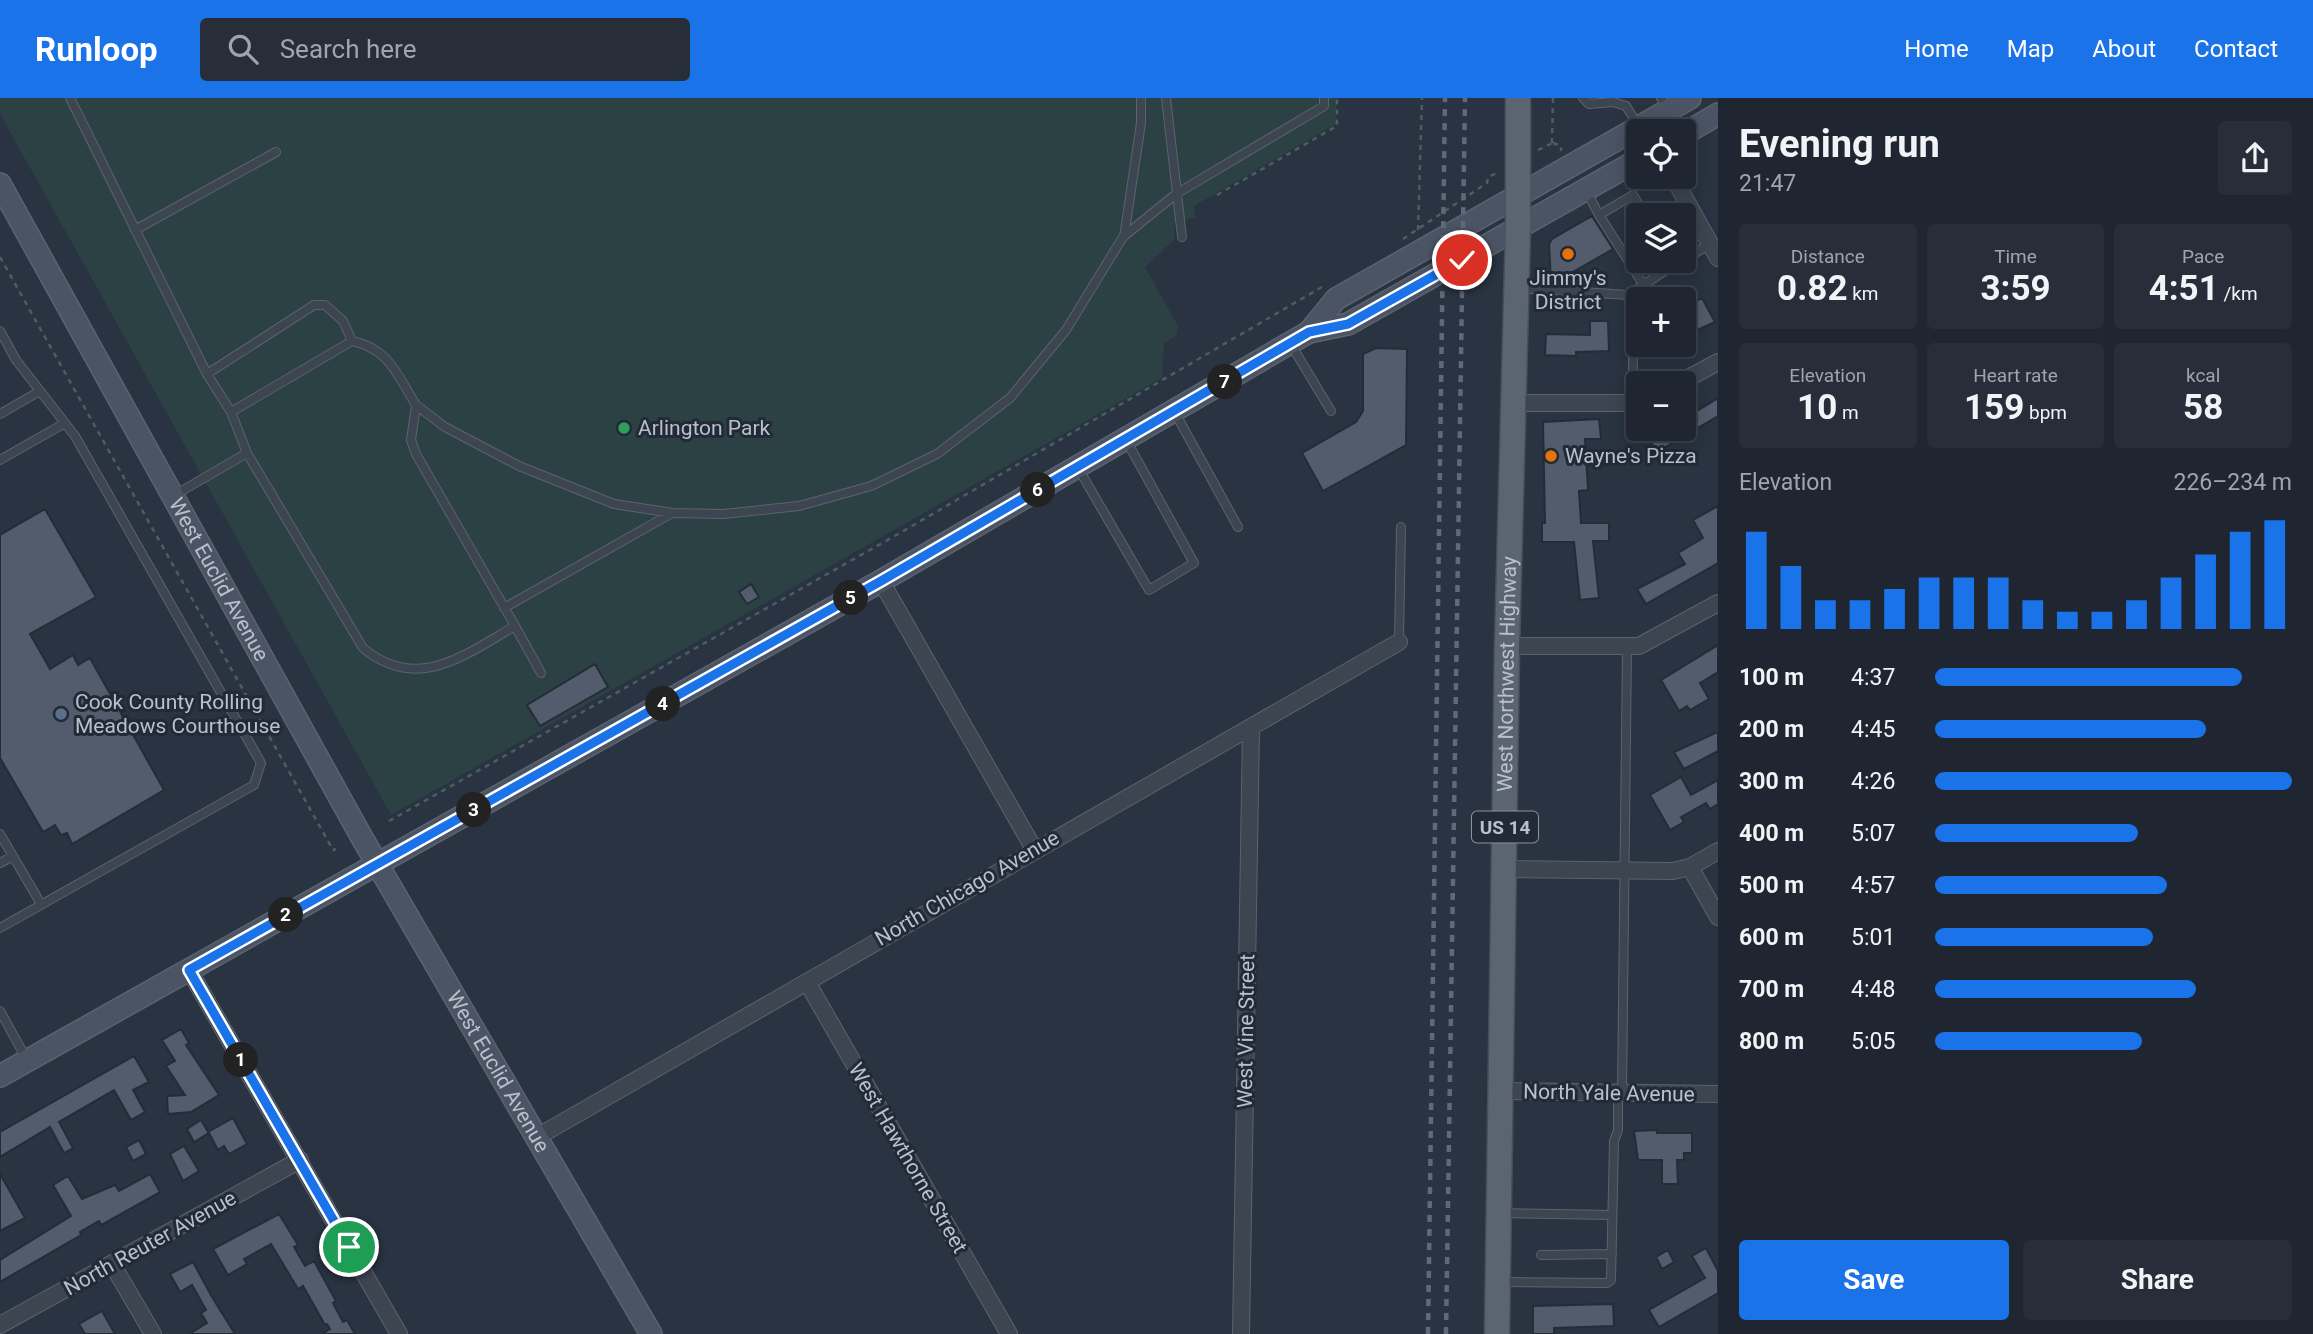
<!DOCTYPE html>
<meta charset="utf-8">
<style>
:root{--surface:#1f2631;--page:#272e39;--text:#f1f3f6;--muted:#a1a5ab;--line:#3c434d;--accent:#1a73e8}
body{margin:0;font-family:Roboto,sans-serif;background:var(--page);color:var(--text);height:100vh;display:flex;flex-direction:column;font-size:26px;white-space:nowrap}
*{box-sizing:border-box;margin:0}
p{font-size:23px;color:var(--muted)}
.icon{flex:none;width:38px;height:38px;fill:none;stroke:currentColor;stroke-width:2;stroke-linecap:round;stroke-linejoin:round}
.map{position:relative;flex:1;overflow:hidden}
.sheet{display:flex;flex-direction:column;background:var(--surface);width:595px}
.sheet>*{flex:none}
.fabs{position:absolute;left:1626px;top:21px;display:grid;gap:14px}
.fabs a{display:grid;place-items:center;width:70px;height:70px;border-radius:7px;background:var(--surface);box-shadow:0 4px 18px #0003,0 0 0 2px var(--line);font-size:35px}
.pin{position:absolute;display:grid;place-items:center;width:60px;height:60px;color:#fff;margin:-30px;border:4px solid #fff;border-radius:50%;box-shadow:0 2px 7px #0007}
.km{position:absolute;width:35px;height:35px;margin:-18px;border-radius:50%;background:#222;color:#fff;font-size:19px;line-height:35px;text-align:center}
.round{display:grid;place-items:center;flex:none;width:74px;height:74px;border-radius:7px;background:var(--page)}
.headline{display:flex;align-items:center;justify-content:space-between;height:119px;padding:0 21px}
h1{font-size:38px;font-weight:700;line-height:52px}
.figures{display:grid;grid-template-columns:repeat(3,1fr);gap:10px;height:119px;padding:7px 21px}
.figures div{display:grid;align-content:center;border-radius:7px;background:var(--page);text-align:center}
.figures b{font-size:35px;font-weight:700}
.figures small{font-size:19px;font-weight:400}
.figures p{font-size:19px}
.chart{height:196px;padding:14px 21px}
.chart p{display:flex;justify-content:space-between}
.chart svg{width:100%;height:126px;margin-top:7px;stroke:var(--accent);stroke-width:6}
.button{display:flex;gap:14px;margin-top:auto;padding:14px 21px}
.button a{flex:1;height:80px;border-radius:7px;background:var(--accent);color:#fff;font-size:28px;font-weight:700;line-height:80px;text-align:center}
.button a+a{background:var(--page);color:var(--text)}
ul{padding:0 21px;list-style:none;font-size:23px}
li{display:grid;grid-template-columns:112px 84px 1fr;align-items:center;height:52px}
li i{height:18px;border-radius:9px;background:var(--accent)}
header{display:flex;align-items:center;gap:42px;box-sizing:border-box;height:98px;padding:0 35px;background:var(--accent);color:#fff}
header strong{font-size:33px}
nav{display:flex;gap:38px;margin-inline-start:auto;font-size:24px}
.search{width:490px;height:63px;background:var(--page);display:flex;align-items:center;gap:18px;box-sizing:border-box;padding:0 24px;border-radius:7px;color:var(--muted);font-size:26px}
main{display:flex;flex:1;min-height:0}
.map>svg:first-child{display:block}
.green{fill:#2c4143}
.building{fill:#525c6c;stroke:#242c38;stroke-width:2}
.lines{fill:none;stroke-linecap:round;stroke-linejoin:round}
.lane-casing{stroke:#5b636e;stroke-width:10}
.street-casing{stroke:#5b636e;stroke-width:18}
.secondary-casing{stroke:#5b636e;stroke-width:24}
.primary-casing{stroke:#474e5a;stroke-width:27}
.path{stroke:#4b5e61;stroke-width:2.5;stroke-dasharray:5 5;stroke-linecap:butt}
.lane{stroke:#3d4551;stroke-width:8}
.street{stroke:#3d4551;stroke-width:16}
.secondary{stroke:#4b5464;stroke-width:21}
.primary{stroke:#5b6471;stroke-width:24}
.rail{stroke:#5f6977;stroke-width:4.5;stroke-dasharray:7 7;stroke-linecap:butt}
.route-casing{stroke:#fff;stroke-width:14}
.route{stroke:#1a73e8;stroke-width:9}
.food-dot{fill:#e8710a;stroke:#212a36;stroke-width:2.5}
.leisure-dot{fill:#2e9e5b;stroke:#212a36;stroke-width:2.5}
.service-dot{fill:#5c6f8a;stroke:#212a36;stroke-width:2.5}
.labels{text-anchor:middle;stroke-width:6;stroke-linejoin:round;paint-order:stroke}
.shield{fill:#212a36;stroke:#8c939e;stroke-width:2}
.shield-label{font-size:19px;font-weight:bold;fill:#bac0cb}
.poi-label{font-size:21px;fill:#bac0cb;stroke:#212a36;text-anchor:start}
.street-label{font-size:21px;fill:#bac0cb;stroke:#212a36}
</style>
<header>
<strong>Runloop</strong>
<div class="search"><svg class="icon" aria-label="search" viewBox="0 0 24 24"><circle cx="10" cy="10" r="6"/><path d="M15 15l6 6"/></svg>Search here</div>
<nav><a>Home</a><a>Map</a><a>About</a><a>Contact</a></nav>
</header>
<main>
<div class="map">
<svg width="1718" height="1236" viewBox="0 0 1718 1236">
<rect width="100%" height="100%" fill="#293341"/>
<path class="green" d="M 0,0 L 1336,0 L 1336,26 L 1194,108 L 1195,120 L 1174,124 L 1175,141 L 1145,169 L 1178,228 L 1176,238 L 1164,245 L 1162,280 L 391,717 L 0,16 Z"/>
<path class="building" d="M 1592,118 L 1613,151 L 1559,182 L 1551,182 L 1549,146 L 1552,141 Z
M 1702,200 L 1715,224 L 1684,238 L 1684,210 Z
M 1590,223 L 1608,223 L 1609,253 L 1576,254 L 1576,258 L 1545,257 L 1546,236 L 1590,237 Z
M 1376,250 L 1407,251 L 1406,347 L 1323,393 L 1302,355 L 1356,324 L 1363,313 L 1363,256 Z
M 1718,300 L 1718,318 L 1657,354 L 1649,341 L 1668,331 L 1684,331 L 1684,321 Z
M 1599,321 L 1601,341 L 1585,341 L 1588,392 L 1579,393 L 1581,425 L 1609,425 L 1609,443 L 1593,443 L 1599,500 L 1580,502 L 1574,444 L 1542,444 L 1542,425 L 1545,425 L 1543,324 Z
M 1718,408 L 1718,465 L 1646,506 L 1637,491 L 1685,466 L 1678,455 L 1703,440 L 1693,422 Z
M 45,411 L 96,499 L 30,536 L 50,571 L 73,557 L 78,567 L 90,560 L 164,692 L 72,746 L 67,735 L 61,737 L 55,727 L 43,734 L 0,660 L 0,437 Z
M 751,486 L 759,499 L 747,506 L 739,494 Z
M 1718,547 L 1718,574 L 1700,585 L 1709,601 L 1690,612 L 1687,608 L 1679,613 L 1661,582 Z
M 595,566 L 608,589 L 540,628 L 527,607 Z
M 1718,634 L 1718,653 L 1684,671 L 1674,654 Z
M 1681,679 L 1691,697 L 1718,682 L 1718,706 L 1710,711 L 1706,705 L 1681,719 L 1684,724 L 1670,732 L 1650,697 Z
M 181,931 L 189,945 L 186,947 L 219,997 L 191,1014 L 168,1016 L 167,998 L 185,997 L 166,968 L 175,963 L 162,942 Z
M 134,958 L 149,984 L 133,992 L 145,1014 L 131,1022 L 114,992 L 59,1024 L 73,1050 L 64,1055 L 50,1029 L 0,1059 L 0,1034 Z
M 233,1020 L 247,1046 L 229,1056 L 224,1048 L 218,1052 L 209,1035 L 194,1044 L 187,1031 L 201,1022 L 208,1034 Z
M 1657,1032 L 1657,1035 L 1692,1035 L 1692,1055 L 1684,1055 L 1684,1062 L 1677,1062 L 1678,1086 L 1662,1086 L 1662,1062 L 1638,1062 L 1634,1033 Z
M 139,1042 L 146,1056 L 133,1063 L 126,1049 Z
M 184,1048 L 199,1073 L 183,1083 L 170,1056 Z
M 0,1076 L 25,1120 L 0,1133 Z
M 150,1076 L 160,1094 L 101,1127 L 99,1123 L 80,1134 L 81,1137 L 0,1184 L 0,1162 L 71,1118 L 53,1087 L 68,1078 L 82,1101 L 115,1087 L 119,1093 Z
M 279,1116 L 298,1147 L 294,1149 L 305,1168 L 314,1163 L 336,1203 L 333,1205 L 343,1224 L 347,1222 L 355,1236 L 322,1236 L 330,1231 L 327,1226 L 325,1227 L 303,1188 L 298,1191 L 271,1146 L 244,1161 L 247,1166 L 228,1177 L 213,1151 Z
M 1706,1150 L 1718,1173 L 1718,1195 L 1659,1229 L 1649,1212 L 1705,1180 L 1692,1158 Z
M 1668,1152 L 1674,1164 L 1662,1171 L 1656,1159 Z
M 193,1164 L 212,1199 L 235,1236 L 189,1236 L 207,1225 L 201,1215 L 206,1212 L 192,1187 L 180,1194 L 170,1176 Z
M 1613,1206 L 1614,1228 L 1554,1230 L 1554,1236 L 1533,1236 L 1533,1208 Z
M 102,1213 L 115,1236 L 85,1236 L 79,1226 Z"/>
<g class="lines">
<defs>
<path id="lane" d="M 70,0 L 207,276 L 231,314
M 1166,0 L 1182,139
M 1583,0 L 1589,6 L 1613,4 L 1626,8 L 1639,29
M 1661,0 L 1668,12
M 1586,92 L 1599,117
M 135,132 L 276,54
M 1124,139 L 1141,25 L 1141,0
M 1684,162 L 1710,146
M 1643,186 L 1599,117 L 1633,97 L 1645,117
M 1518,190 L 1628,197 L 1674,167 L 1671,163
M 0,233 L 16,262 L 75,338 L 261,665 L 254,687 L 0,830
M 1290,245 L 1331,313
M 207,276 L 314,207 L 325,207 L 343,223 L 352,243
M 1633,307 L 1633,222
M 1174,313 L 1238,429
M 0,316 L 40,293
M 247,355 L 363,550 C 417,595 465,557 515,528 L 541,575
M 0,362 L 65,325
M 1078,370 L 1149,492 L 1194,465 L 1126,342
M 173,398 L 247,355 L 231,314 L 352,243 C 390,251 397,277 416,307
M 504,510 L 672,415
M 515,528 L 416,356 L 411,342 L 416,307 L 445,329 L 519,368 L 614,406 L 673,415 L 723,416 L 799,408 L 871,388 L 937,356 L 1010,300 L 1066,232 L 1123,139 L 1176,96 L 1324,8 L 1324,0
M 1399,544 L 1401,429
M 0,736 L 41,806
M 0,765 L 13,758
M 0,913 L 27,962
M 1622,995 L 1627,550
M 1501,1115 L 1612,1117
M 1541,1157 L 1612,1156
M 1501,1184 L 1607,1185 L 1611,1182 L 1614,1043 L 1618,1032 L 1618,995"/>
<path id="street" d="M 1673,79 L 1718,160
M 1679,285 L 1718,264
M 1513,305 L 1638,305
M 881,483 L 1034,751
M 1507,548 L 1639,548 L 1718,505
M 1690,769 L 1718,819
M 1504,771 L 1673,773 L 1690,769 L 1718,753
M 189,872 L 399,1236
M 807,884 L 1009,1236
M 1500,993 L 1718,996
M 537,1039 L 1399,544
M 112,1166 L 153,1236
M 0,1227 L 300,1062
M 1241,1236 L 1251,630"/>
<g id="secondary">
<path d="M 1684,36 L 1718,16"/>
<path id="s1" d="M 0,86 L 361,738 L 651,1236"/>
<path d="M 1309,234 L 1336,201 L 1690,0"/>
<path d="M 0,978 L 881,483 L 1309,234 L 1348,226 L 1638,62"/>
</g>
<g id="primary">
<path id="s2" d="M 1497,1236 L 1507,548 L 1518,130 L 1518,0"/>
</g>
</defs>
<use href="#lane" class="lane-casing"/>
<use href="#street" class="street-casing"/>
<use href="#secondary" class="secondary-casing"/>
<use href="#primary" class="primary-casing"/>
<path class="path" d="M 1552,45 L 1553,0
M 1553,45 L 1561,48 L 1561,53
M 1538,52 L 1552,45
M 1217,97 L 1337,28 L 1337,0
M 1418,132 L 1422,0
M 1403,141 L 1487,85 L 1488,79 L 1499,74
M 0,159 L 333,752 L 336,751
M 389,723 L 900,435 L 1322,189"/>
<use href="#lane" class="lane"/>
<use href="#street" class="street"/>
<use href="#secondary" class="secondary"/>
<use href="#primary" class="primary"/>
<path class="rail" d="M 1428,1236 L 1445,0
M 1446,1236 L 1465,0"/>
</g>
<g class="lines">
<defs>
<path id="route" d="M 349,1149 L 189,872 L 881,483 L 1309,234 L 1348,226 L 1462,162"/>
</defs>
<use href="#route" class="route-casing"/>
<use href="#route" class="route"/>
</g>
<g class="food-dot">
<circle cx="1568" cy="156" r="7"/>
<circle cx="1551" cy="358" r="7"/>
</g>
<circle class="leisure-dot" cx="624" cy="330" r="7"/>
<circle class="service-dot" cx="61" cy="616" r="7"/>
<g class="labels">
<rect class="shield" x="1472" y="713.5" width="66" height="31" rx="5"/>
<g class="shield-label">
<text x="1505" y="736">US 14</text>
</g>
<g class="poi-label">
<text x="1568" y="187" text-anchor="middle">Jimmy's<tspan x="1568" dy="24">District</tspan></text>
<text x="638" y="337">Arlington Park</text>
<text x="1565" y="365">Wayne's Pizza</text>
<text x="75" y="611">Cook County Rolling<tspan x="75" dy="24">Meadows Courthouse</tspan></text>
</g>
<g class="street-label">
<text dy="7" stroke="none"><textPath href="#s1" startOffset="452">West Euclid Avenue</textPath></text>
<text dy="7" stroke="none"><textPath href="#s2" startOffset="660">West Northwest Highway</textPath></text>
<text transform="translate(967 790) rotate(-30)" y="7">North Chicago Avenue</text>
<text transform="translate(1246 933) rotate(-89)" y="7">West Vine Street</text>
<text dy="7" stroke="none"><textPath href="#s1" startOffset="1018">West Euclid Avenue</textPath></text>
<text transform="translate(1609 995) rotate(1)" y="7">North Yale Avenue</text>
<text transform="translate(908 1060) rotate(60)" y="7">West Hawthorne Street</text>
<text transform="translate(150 1145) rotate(-29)" y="7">North Reuter Avenue</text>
</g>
</g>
</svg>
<div class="fabs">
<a><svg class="icon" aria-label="locate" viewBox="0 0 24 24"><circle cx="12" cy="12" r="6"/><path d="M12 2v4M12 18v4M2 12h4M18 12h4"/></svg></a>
<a><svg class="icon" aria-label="layers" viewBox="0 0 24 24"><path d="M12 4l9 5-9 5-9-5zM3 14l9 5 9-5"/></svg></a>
<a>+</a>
<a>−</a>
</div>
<div class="pin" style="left:349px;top:1149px;background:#1e9e55"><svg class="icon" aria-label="arrive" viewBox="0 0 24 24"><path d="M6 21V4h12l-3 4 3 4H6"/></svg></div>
<div class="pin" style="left:1462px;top:162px;background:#d93025"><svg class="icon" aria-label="check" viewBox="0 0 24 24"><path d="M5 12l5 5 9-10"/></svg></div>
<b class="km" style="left:241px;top:962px">1</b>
<b class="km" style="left:286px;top:817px">2</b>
<b class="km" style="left:474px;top:712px">3</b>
<b class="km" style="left:663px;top:606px">4</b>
<b class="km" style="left:851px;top:500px">5</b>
<b class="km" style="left:1038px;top:392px">6</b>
<b class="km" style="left:1225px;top:284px">7</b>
</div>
<section class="sheet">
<div class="headline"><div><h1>Evening run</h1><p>21:47</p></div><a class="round"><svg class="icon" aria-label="share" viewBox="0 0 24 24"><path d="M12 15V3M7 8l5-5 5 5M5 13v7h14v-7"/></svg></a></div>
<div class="figures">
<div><p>Distance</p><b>0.82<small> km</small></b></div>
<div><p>Time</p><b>3:59</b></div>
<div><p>Pace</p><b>4:51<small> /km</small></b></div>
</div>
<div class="figures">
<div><p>Elevation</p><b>10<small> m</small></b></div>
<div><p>Heart rate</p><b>159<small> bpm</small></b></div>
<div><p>kcal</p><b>58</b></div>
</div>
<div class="chart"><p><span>Elevation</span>226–234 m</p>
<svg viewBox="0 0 160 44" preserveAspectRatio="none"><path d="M5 44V10M15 44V22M25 44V34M35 44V34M45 44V30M55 44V26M65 44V26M75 44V26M85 44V34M95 44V38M105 44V38M115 44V34M125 44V26M135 44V18M145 44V10M155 44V6"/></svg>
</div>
<ul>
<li><b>100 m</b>4:37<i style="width:86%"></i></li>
<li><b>200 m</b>4:45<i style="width:76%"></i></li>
<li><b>300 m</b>4:26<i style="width:100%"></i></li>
<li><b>400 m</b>5:07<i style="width:57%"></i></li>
<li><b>500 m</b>4:57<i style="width:65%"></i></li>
<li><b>600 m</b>5:01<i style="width:61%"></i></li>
<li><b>700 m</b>4:48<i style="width:73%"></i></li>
<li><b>800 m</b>5:05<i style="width:58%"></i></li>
</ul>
<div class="button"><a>Save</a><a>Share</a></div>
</section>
</main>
